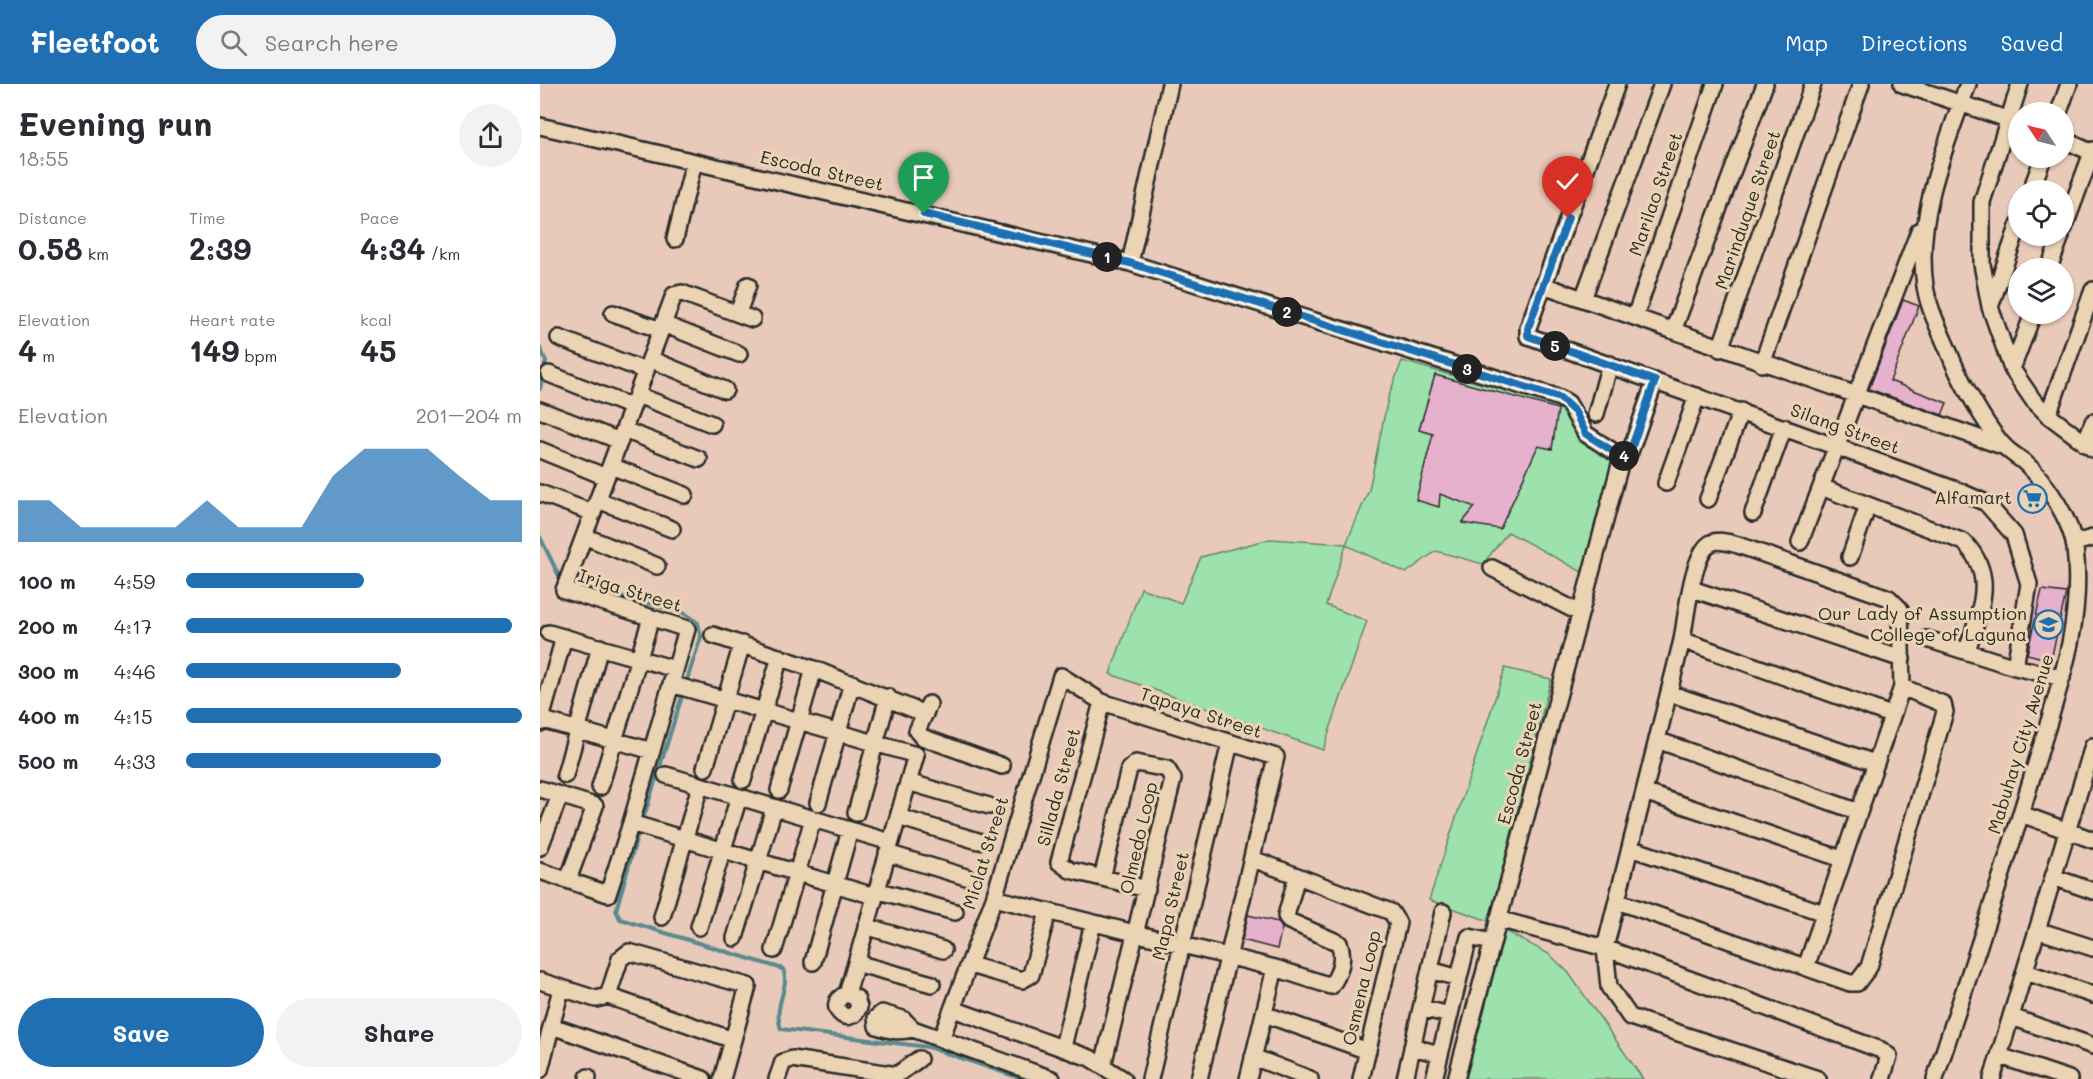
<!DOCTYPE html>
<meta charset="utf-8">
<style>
:root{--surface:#fff;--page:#f2f2f3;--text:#2b2b33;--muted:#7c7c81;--accent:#1f6fb2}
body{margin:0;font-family:Mali,sans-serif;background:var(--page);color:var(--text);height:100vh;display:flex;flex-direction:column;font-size:22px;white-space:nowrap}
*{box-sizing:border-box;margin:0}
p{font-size:20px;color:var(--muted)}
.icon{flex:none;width:33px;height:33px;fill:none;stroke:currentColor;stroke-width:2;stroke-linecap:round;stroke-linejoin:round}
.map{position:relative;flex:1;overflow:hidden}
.panel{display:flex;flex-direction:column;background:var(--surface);width:540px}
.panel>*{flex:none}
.needle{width:39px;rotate:305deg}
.fabs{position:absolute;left:1468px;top:18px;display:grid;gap:12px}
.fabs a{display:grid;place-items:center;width:66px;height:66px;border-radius:50%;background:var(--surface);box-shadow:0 2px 4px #0004;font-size:30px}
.pin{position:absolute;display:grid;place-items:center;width:51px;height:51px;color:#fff;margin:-62px -26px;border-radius:50% 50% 50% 0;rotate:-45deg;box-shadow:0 0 6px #0007}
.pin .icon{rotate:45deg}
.km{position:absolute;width:30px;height:30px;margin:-15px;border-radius:50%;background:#222;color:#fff;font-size:16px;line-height:30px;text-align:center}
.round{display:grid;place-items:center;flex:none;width:63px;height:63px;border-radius:32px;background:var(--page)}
.summary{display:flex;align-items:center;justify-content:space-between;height:102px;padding:0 18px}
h1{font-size:33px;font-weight:700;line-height:45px}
.figures{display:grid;grid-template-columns:repeat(3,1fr);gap:9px;height:102px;padding:6px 18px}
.figures div{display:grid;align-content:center}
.figures b{font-size:30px;font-weight:700}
.figures small{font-size:16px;font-weight:400}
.figures p{font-size:16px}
.chart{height:168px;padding:12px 18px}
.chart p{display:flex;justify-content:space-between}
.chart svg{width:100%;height:108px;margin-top:6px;fill:var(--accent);opacity:.7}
.primary-button{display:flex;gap:12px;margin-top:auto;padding:12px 18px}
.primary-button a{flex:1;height:69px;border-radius:36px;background:var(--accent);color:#fff;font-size:24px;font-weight:700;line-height:69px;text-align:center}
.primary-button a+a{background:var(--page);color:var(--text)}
ul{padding:0 18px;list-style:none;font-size:20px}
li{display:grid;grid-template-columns:96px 72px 1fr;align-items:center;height:45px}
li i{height:15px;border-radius:8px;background:var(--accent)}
header{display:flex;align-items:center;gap:36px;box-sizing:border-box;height:84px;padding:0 30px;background:var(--accent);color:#fff}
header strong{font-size:28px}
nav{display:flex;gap:33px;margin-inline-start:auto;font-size:21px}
.search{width:420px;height:54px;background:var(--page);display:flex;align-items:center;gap:15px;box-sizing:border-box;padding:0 21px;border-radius:33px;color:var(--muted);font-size:22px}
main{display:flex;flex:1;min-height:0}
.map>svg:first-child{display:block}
.built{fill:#e8c2bf}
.green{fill:#9de1ac;stroke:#64866c;stroke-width:1.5}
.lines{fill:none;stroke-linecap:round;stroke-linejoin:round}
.stream{stroke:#5a8a8d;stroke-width:4}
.building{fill:#e6b1cc;stroke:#2b2b2b;stroke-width:1.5}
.minor-casing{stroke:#2b2b2b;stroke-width:20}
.minor{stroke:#ead4b3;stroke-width:15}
.route-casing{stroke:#fff;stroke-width:12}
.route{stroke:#1f6fb2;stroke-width:8}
.labels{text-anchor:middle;stroke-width:6;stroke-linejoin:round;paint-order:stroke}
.street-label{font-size:18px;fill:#2b2b2b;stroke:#ead4b3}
.poi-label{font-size:18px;fill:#2b2b2b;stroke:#ead4b3;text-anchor:end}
</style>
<header>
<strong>Fleetfoot</strong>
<div class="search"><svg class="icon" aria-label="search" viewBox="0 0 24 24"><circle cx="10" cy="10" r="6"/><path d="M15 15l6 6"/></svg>Search here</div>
<nav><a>Map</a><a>Directions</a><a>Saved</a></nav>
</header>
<main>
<section class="panel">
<div class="summary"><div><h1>Evening run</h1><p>18:55</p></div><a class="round"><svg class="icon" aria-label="share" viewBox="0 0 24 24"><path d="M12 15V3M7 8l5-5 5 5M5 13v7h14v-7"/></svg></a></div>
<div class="figures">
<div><p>Distance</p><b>0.58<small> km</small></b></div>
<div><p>Time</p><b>2:39</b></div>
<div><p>Pace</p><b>4:34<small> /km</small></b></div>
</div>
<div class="figures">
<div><p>Elevation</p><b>4<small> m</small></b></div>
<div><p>Heart rate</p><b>149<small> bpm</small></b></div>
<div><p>kcal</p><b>45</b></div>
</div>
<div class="chart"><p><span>Elevation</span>201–204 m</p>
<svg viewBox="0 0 160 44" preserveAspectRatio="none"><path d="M0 44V27L10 27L20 38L30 38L40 38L50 38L60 27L70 38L80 38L90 38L100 17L110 6L120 6L130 6L140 17L150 27L160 27V44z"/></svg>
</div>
<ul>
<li><b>100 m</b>4:59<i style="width:53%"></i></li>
<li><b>200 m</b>4:17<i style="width:97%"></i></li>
<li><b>300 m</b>4:46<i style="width:64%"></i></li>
<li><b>400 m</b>4:15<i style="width:100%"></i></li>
<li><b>500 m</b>4:33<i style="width:76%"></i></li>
</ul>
<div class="primary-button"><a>Save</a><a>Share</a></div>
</section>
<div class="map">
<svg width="1553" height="995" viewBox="0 0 1553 995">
<rect width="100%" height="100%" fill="#e9caba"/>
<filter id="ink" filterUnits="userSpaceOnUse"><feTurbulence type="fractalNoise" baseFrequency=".0167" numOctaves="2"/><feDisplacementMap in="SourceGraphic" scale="12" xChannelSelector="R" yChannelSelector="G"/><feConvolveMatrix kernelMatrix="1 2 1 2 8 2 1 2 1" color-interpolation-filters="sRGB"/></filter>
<g filter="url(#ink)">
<path class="built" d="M 1531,497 L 1525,547 L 1516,584 L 1481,573 L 1500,499 Z"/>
<path class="green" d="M 862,277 L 1019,322 L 1032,338 L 1039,358 L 1074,375 L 1042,488 L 968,448 L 943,480 L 896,467 L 866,489 L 806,461 L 786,521 L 827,537 L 783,666 L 570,590 L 601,504 L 641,519 L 661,473 L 730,455 L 806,460 L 829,406 L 848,314 Z
M 965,584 L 1011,595 L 949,837 L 889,816 Z
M 965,847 L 1009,870 L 1028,888 L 1103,995 L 926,995 Z"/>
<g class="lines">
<path class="stream" d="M 0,264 L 6,277 L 0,305
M 0,453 L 19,492 L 25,495
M 39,502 L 142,528 L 158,539 L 161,553 L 146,599
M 102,739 L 144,606
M 99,746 L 76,826 L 80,835 L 243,885 C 251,904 232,921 241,945 L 388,963 L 483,995"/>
</g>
<path class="building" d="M 1363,216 L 1379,222 L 1350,297 L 1407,319 L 1402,331 L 1329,305 Z
M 895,291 L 1018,325 L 1012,365 L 998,362 L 960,445 L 922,439 L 935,423 L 900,410 L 899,423 L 876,416 L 893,350 L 879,346 Z
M 1502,506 L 1526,509 L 1511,576 L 1487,570 Z
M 708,831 L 738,838 L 742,844 L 737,865 L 702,856 Z"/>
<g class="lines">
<defs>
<path id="minor" d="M 1077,0 L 988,244 L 988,252 L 1419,407 L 1446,419 L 1474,451 L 1489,500 L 1475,583
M 1362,0 L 1479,39
M 1480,0 L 1442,118 L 1442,180 L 1450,223 L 1472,285 L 1493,316 L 1508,331 L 1553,365
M 1519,28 L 1529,0
M 0,42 L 590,179 L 1020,314 L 1028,319 L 1046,350 L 1082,373
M 1524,56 L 1553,69
M 1491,106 L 1503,74
M 1524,144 L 1553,66
M 135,155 L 154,78
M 590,179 L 630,0
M 1509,184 L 1521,152
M 1003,201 L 1465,363
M 1043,215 L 1122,0
M 1450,223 L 1479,140
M 73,229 L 121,246
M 198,229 L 208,201
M 1095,233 L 1175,0
M 123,240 L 199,270
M 1133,247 L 1225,0
M 19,254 L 106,287
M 1180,265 L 1273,0
M 110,275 L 185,306
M 1222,280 L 1321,0
M 1472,285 L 1493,230
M 9,290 L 92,323
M 97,311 L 172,340
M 0,326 L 80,357
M 1056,330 L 1070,280
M 1508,331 L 1553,206
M 84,346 L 159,375
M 1545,360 L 1553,338
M 0,366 L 66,393
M 1082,373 L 1090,368 L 1115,297
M 71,382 L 145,411
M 1126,399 L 1157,312
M 1281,403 L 1424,458 C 1458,494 1439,526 1427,567
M 0,409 L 53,429
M 1168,415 L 1201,327
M 58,416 L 132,445
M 1213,429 L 1244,343
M 44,452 L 117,482
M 1260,458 L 1379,147
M 1534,459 L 1553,454
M 1310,473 L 1328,421
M 952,484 L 1040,529
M 1152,505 L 1362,575
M 9,549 L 135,585
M 173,551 L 274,585 L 385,630
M 1387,555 L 1475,583 L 1522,594
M 1142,556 C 1146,535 1152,469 1171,459 C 1178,455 1190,459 1198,461 L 1349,514 L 1360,525 L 1362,603
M 131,600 L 376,671 L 307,910 C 282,919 309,947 319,923 L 316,914 L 307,910
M 1129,609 L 1335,679
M 562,618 L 519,778 L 530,786 L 607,805
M 389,620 L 377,647 L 382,653 L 462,682
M 0,635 L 112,667
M 0,639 L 24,553
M 1117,656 L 1319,728
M 165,684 L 202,560
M 25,691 L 60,563
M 126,691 L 350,758
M 203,696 L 240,573
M 368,698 L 449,722
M 60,703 L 111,534
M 0,705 L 55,722 L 28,796
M 239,706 L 274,585
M 1104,708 L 1302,775
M 278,719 L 312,599
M 316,729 L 348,613
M 1481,730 L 1553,756
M 358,733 L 438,757
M 91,739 L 334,812
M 0,763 L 20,711
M 1090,764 L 1284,829
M 347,769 L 426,793
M 713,775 L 851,828 L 858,839 L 821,995
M 0,787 L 68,810 L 91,739 L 147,545 L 24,506 L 134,211 L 142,209 L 212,235
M 1513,793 L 1553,807
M 562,794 L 589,685 L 596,679 L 627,685 L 633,695 L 563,981
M 336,806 L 415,828
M 454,814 L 735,884 L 791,902 C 800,889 805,874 799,859 L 749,837 L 746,832 L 757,792
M 1077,817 L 1310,899 L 1317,899 L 1329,883 L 1405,628 L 1403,620 L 1362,603 L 1266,883
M 122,833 L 160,702
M 958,835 L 1065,864 L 1341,966 L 1349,972 L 1342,995
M 326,842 L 403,866
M 159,843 L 199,713
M 1497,846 L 1553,864
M 195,854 L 234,724
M 234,866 L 273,735
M 273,878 L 310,746
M 316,879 L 392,900
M 430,881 L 482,896 L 491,891 L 508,828
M 890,886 L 919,894
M 1486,888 L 1553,911
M 0,897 L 56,915 L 68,912 L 193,956
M 68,912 L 80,875 L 89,868 L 208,902 L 182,995
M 881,924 L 910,931
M 413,925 L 550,974 L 583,995
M 724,930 L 828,967
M 1472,933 L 1553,962
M 336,934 L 342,929 L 363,935 L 373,945 L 512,995
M 336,934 L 337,942 C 351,947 359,948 373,945
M 12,942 L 163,995
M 401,955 L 454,814 L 521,592 L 562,618 L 736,673 L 659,995
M 523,963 L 553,839
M 872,963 L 900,970
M 1460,972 L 1529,995
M 713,973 L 770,995
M 0,986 L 21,905
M 48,995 L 48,993
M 237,995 L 243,978 L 252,975 L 357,991
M 351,995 L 379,975
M 610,995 L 690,659
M 708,995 L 735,884
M 865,995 L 903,828
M 894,995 L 929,853 L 952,858
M 916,995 L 1082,373
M 1278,995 L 1090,933 L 1069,903 L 1065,864 L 1142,556 L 1351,631
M 1395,995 C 1429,891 1464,788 1495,683 C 1517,609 1544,542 1535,464 C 1531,435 1505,396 1483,377 C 1478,373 1471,369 1466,364 C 1450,349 1422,299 1413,278 C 1404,254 1389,228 1385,202 C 1375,134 1405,63 1428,0
M 1452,995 L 1553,662"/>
</defs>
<use href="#minor" class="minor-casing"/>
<use href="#minor" class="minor"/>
</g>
</g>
<g class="lines" filter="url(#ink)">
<defs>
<path id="route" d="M 384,130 L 590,179 L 1020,314 L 1035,328 L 1046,350 L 1082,373 L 1090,368 L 1115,297 L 988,252 L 988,244 L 1028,134"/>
</defs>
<use href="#route" class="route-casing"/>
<use href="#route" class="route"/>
</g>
<defs>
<symbol id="supermarket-ring" viewBox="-11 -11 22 22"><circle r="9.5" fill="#ead4b3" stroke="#1f6fb2" stroke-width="1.5"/><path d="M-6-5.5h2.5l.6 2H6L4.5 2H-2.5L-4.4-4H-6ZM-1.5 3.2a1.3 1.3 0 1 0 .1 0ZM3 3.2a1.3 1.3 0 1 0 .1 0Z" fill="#1f6fb2"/></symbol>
<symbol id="university-ring" viewBox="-11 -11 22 22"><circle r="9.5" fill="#ead4b3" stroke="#1f6fb2" stroke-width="1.5"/><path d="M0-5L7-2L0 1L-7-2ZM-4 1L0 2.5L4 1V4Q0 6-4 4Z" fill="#1f6fb2"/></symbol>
</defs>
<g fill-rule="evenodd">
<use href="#supermarket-ring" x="1476" y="398" width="33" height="33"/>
<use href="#university-ring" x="1492" y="524" width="33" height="33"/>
</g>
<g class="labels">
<g class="street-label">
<text transform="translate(282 87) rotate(13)" y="6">Escoda Street</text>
<text transform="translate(1116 110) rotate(-71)" y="6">Marilao Street</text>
<text transform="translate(1208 126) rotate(-71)" y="6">Marinduque Street</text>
<text transform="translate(1305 345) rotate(20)" y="6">Silang Street</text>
<text transform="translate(90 507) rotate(17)" y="6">Iriga Street</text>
<text transform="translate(661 629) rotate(18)" y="6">Tapaya Street</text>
<text transform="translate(1481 660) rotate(-73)" y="6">Mabuhay City Avenue</text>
<text transform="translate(980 679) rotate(-75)" y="6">Escoda Street</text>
<text transform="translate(519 703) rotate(-75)" y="6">Sillada Street</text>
<text transform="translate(599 754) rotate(-77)" y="6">Olmedo Loop</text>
<text transform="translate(446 769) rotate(-73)" y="6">Miclat Street</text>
<text transform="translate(631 822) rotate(-77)" y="6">Mapa Street</text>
<text transform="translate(822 904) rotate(-77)" y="6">Osmena Loop</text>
</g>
<g class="poi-label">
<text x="1472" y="420">Alfamart</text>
<text x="1487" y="536">Our Lady of Assumption<tspan x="1487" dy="21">College of Laguna</tspan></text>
</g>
</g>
</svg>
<div class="fabs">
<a><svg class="needle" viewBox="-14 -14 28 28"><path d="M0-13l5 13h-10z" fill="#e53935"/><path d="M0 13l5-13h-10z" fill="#7c7c81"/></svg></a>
<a><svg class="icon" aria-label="locate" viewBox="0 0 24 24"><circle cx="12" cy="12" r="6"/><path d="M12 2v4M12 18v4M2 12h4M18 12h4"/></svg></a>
<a><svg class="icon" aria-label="layers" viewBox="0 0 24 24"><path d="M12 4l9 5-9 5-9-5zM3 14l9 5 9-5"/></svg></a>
</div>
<div class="pin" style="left:384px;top:130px;background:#1e9e55"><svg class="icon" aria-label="arrive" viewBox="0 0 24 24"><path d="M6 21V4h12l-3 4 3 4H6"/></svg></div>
<div class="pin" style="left:1028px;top:134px;background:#d93025"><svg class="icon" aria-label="check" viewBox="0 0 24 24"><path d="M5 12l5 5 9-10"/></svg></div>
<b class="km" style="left:567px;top:173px">1</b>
<b class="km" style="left:747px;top:228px">2</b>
<b class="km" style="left:927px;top:285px">3</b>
<b class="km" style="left:1084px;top:372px">4</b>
<b class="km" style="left:1015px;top:262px">5</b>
</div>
</main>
